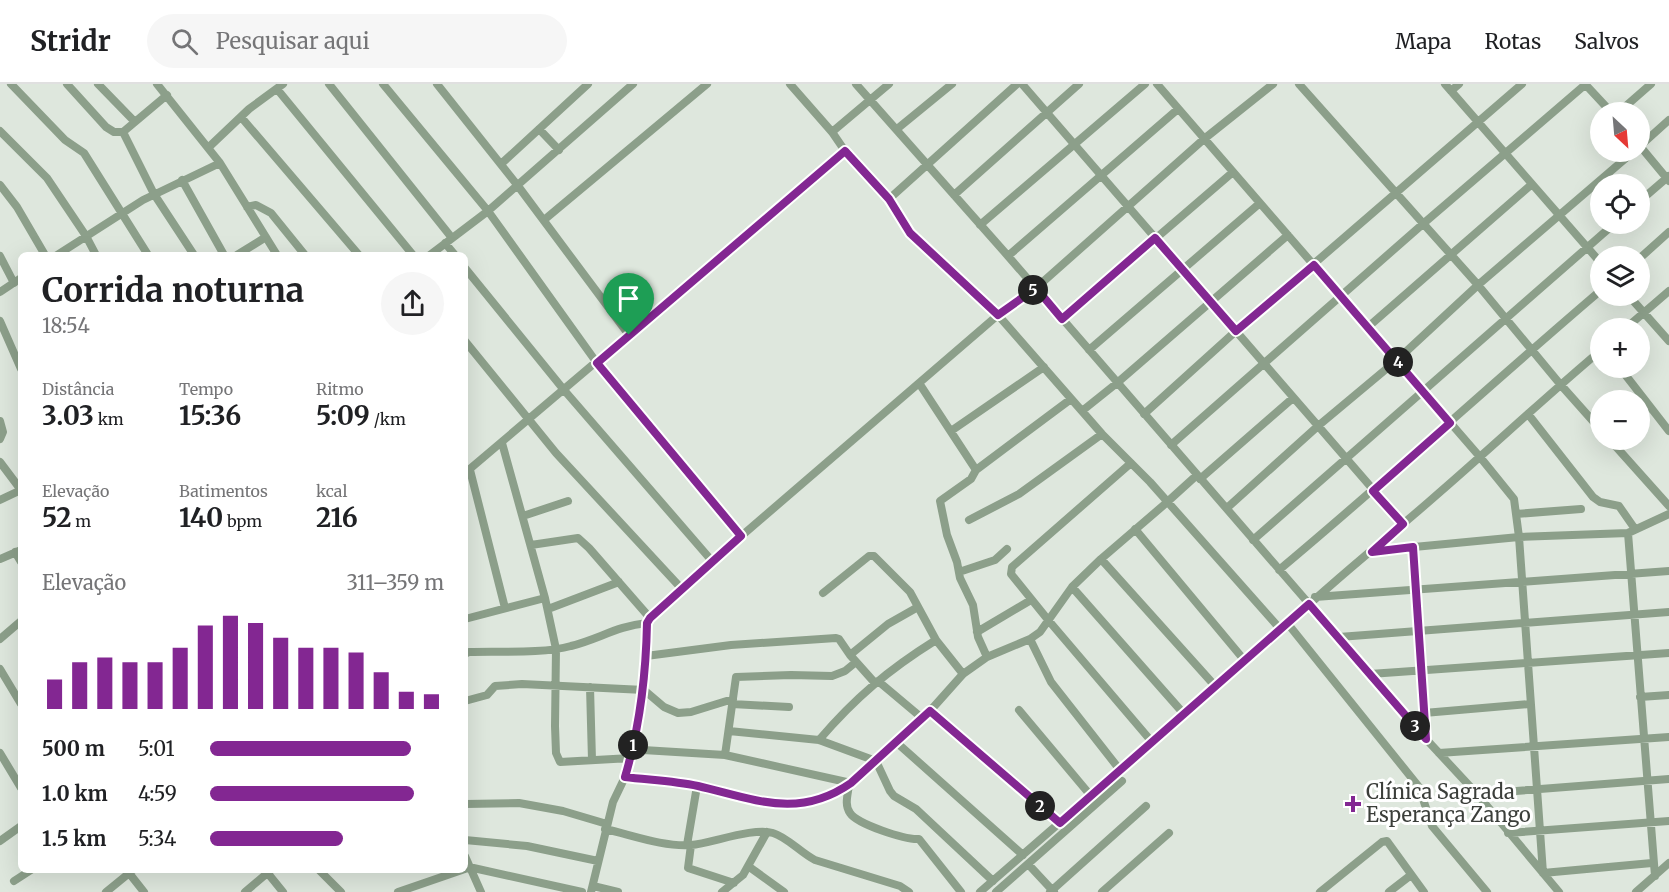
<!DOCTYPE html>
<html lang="pt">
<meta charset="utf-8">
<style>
:root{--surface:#fff;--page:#f6f6f6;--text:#202124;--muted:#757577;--line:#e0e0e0;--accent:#832792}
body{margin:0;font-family:Merriweather,serif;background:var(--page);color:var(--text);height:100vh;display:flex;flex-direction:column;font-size:22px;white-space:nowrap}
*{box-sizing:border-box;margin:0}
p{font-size:20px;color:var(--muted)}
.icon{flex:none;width:33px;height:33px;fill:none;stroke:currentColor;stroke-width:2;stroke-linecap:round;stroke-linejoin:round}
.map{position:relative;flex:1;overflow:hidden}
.sheet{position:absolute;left:18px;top:168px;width:450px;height:621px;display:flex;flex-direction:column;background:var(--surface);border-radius:9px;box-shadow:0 6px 24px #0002}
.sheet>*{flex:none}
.needle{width:39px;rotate:154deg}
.tools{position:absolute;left:1590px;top:18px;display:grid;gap:12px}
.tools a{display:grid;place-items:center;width:60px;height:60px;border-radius:50%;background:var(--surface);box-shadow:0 6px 24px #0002;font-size:30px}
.pin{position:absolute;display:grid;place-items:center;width:51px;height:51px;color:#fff;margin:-62px -26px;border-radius:50% 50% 50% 0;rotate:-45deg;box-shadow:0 0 6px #0007}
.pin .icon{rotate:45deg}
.km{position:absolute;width:30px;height:30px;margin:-15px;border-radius:50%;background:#222;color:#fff;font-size:16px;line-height:30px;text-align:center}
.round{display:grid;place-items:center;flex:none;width:63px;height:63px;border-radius:32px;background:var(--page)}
.overview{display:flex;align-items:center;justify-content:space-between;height:102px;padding:0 24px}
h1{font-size:33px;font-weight:700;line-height:45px}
.figures{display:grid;grid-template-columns:repeat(3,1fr);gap:9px;height:102px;padding:6px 24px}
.figures div{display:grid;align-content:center}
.figures b{font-size:26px;font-weight:700}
.figures small{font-size:16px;font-weight:400}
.figures p{font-size:16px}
.chart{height:168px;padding:12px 24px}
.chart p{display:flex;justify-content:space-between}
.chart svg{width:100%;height:108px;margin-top:6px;stroke:var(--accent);stroke-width:6}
ul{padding:0 24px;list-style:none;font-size:20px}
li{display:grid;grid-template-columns:96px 72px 1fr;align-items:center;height:45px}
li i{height:15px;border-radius:8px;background:var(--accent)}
header{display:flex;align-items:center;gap:36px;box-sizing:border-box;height:84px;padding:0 30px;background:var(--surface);border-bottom:2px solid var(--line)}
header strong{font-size:28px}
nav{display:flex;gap:33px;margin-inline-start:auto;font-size:21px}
.search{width:420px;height:54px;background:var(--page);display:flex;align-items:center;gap:15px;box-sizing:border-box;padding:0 21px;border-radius:33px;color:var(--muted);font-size:22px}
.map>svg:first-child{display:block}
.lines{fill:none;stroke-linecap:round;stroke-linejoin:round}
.minor{stroke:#8c9f8a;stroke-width:8}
.route-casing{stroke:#fff;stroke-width:12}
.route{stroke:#832792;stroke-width:8}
.poi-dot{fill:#832792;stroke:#fff;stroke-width:2}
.labels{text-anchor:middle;stroke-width:6;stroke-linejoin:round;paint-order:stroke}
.poi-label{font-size:20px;fill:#3b3e3a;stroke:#fff;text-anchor:start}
</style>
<header>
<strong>Stridr</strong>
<div class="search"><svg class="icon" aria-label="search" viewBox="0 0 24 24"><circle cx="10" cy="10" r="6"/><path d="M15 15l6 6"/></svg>Pesquisar aqui</div>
<nav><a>Mapa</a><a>Rotas</a><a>Salvos</a></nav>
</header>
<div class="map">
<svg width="1669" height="808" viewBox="0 0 1669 808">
<rect width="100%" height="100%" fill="#dee7dd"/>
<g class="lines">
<path class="minor" d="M 11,0 L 65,56 L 84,69 L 148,171
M 67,0 L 106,43 L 114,48 L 123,48 L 167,11
M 98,0 L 135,38
M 157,0 L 220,79 L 277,171
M 329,0 L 452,154
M 383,0 L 488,127 L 597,279 L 741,452
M 437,0 L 518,102 L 629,251
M 790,0 L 832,48 L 845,67 L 889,115 L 910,149 L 998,231 L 1102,350 L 1150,398 L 1281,546
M 856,0 L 1008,172 L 1426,655 L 1477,710 L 1559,808
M 1022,0 L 1403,440
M 1157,0 L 1480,373 L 1514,415 L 1519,453 L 1543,789 L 1652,779
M 1299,0 L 1478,201 L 1560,300 L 1600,345
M 1445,0 L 1600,178
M 1585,0 L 1611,28
M 277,5 L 413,171
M 1451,7 L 1459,0
M 1619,28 L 1651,0
M 241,33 L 359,171
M 539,45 L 559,66
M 897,45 L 952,0
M 0,47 L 47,94 L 86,152 L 96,171
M 123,48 L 154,110 L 194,171
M 832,48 L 889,0
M 1640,62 L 1669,97
M 1640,62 L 1669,36
M 209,63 L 249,25 L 283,0
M 501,80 L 588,0
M 182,96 L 224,171
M 0,101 L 17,123 L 45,171
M 954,111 L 1079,0
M 889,115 L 1017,0
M 1640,117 L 1669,92
M 247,123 L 256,121 L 271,129 L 305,171
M 544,136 L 707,0
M 980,141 L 1145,0
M 445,159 L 455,171
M 57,171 L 143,116 L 220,79
M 237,171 L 266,153
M 430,171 L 488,127 L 633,0
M 0,172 L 14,199
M 1008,172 L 1178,25
M 1640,174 L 1669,148
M 465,184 L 564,306 L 712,477
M 0,208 L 21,194
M 1629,212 L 1669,257
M 1062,235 L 1233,88
M 0,237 L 21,285
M 1368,243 L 1532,100
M 1626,244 L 1669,207
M 465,257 L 556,369 L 681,504
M 1089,266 L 1260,119
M 1620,284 L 1669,347
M 919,299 L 976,386
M 1082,327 L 1117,299 L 1288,151
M 1144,330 L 1236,247 L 1522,0
M 1528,330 L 1593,413 L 1600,418 L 1619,422 L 1635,445
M 0,337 L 3,348 L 0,355
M 951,347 L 1044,283
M 1610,356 L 1669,422
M 502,359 L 545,514 L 556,565 L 555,642 L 556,669 L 560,678 L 631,674
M 1171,361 L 1424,139 L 1586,0
M 0,378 L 21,406
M 1131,379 L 1012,483 L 1011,490 L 1049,537 L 1152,658
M 470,386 L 505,524
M 465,389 L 845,67
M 1200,395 L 1293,314
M 0,416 L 21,406
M 1227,424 L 1318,342 L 1397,276 L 1478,201 L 1633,68
M 1516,430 L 1581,425
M 523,432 L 568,417
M 969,436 L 1019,410 L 1102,350
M 1135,445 L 1245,577
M 1628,449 L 1655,792
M 1253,456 L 1614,140
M 531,461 L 578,454 L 589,464 L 650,534
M 1414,463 L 1426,655
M 1372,467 L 1519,453 L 1628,449 L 1669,430
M 15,468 L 21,478
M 0,475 L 21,466
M 1101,475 L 1216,603
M 1279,486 C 1388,395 1492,299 1600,207
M 959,488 L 995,476 L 1007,465
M 1072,503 L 1184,630
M 823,509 L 869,472 L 874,472 L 910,508 L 936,556 L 963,590
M 1315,513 L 1669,487
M 548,525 L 619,498
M 465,535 L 545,514
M 1288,540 L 1419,703 L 1432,742 L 1487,808
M 977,548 L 1031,516
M 1339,553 L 1669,528
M 0,555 L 21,537
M 1030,555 L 1051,598 L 1120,686
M 465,570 L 469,568 C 499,567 543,570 571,562 C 599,555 617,542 647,539 L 650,534 L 681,504 L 998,231 L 1036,204 L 1204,55 L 1273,0
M 850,571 L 888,540 L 918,523
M 646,572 L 731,561 L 836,554 L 839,555 L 850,571 L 875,599
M 987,573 L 978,553 L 973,521 L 960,494 L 957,478 L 947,451 L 940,417 L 971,395 L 976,386 L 1071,315
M 0,585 L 21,620
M 1370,590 L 1669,569
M 878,597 L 922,634
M 590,603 L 592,676
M 1640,613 L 1669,611
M 465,617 L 487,611 L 495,602 L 522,600 L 644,606 L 664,623 L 678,629 L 691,628 L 733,615
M 732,620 L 789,623
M 1019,626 L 1091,712
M 930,627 L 1060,739
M 1424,629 L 1530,620
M 729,647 L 819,656 L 876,677 L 890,707 L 894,712 L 916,725 L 993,797
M 819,656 C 855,614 888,586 936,556
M 896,658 L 1023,771
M 632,668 L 643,666 L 725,671 L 851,699
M 0,669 L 21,704
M 1439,669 L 1669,653
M 725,671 L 736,593 L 791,591 L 832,592 L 845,587 L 856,578
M 625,693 C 640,642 646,591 647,539
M 849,701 C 848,710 844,721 850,729 C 857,740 905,756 919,755 L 961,808
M 1477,710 L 1669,695
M 465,720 L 519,719 L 563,727 L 607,740
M 605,745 C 632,751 663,763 691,761 C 712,759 754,743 773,749 C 787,753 801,769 815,776 L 900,802 L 909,808
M 1508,749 L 1669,737
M 465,756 L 527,762 L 598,777
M 0,757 L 21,742
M 687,761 L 697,702
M 691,761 L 688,784 L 734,799
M 465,772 L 481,808
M 1028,780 L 1054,808
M 748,782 L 784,808
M 465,785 L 469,783 L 582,808
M 319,786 L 341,808
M 266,787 L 283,808
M 129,789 L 144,808
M 14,797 L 31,786
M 593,802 L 618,808
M 106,808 L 133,786
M 245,808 L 271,786
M 398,808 L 462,786
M 591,808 L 613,718 L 625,693 C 649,696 674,697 698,702 C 754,715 799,736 851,699 L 930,627 L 963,590 L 987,573 L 1030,555 L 1040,548 L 1072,503 L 1101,475 L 1165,420 L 1197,391
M 722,808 L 743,791 L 767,748
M 980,808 L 1288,540 C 1334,496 1384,457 1432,415 C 1489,366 1543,315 1600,267
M 996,808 L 1122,697
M 1050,808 L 1146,722
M 1102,808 L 1169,749
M 1320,808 L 1382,758 L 1387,757 L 1424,808
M 1389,808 L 1411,791
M 1636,808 L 1669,779"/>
</g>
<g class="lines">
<defs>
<path id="route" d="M 845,67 L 889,115 L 910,149 L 998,231 L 1036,204 L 1062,235 L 1155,154 L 1236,247 L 1314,181 L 1450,339 L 1373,407 L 1403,440 L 1372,468 L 1413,463 L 1426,655 L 1309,520 L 1060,739 L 930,627 L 851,699 C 798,736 754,715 698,702 C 674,697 649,696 625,693 C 640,642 646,591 647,539 L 650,534 L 741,452 L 597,279 Z"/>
</defs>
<use href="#route" class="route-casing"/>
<use href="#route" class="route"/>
</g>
<path class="poi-dot" d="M1350 711h6v6h6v6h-6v6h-6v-6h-6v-6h6z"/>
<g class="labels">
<g class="poi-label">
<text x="1366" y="715">Clínica Sagrada<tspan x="1366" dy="23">Esperança Zango</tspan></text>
</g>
</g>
</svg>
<div class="tools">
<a><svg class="needle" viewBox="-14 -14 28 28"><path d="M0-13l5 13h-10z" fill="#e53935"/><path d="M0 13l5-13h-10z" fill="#757577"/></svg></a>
<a><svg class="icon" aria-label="locate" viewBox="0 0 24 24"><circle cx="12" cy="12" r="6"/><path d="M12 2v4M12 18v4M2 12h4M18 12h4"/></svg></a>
<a><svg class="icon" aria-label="layers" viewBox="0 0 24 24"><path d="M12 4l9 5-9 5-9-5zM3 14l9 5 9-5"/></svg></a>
<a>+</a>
<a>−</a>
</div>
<div class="pin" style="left:629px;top:251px;background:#1e9e55"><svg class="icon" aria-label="arrive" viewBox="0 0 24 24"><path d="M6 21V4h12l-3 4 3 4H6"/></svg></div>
<b class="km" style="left:633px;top:661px">1</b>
<b class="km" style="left:1040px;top:722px">2</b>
<b class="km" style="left:1415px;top:642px">3</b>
<b class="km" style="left:1398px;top:278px">4</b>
<b class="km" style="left:1033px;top:206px">5</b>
<section class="sheet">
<div class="overview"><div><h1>Corrida noturna</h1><p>18:54</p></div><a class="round"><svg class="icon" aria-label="share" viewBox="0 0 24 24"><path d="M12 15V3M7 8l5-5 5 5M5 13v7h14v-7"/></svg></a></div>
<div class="figures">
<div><p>Distância</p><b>3.03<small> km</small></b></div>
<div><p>Tempo</p><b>15:36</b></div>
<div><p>Ritmo</p><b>5:09<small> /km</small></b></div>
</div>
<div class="figures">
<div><p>Elevação</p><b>52<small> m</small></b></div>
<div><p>Batimentos</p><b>140<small> bpm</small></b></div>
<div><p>kcal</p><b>216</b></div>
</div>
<div class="chart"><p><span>Elevação</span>311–359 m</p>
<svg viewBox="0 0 160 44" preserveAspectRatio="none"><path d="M5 44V32M15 44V25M25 44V23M35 44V25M45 44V25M55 44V19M65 44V10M75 44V6M85 44V9M95 44V15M105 44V19M115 44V19M125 44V21M135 44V29M145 44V37M155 44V38"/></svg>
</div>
<ul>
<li><b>500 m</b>5:01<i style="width:86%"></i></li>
<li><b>1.0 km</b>4:59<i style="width:87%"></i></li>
<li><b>1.5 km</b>5:34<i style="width:57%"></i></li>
</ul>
</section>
</div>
